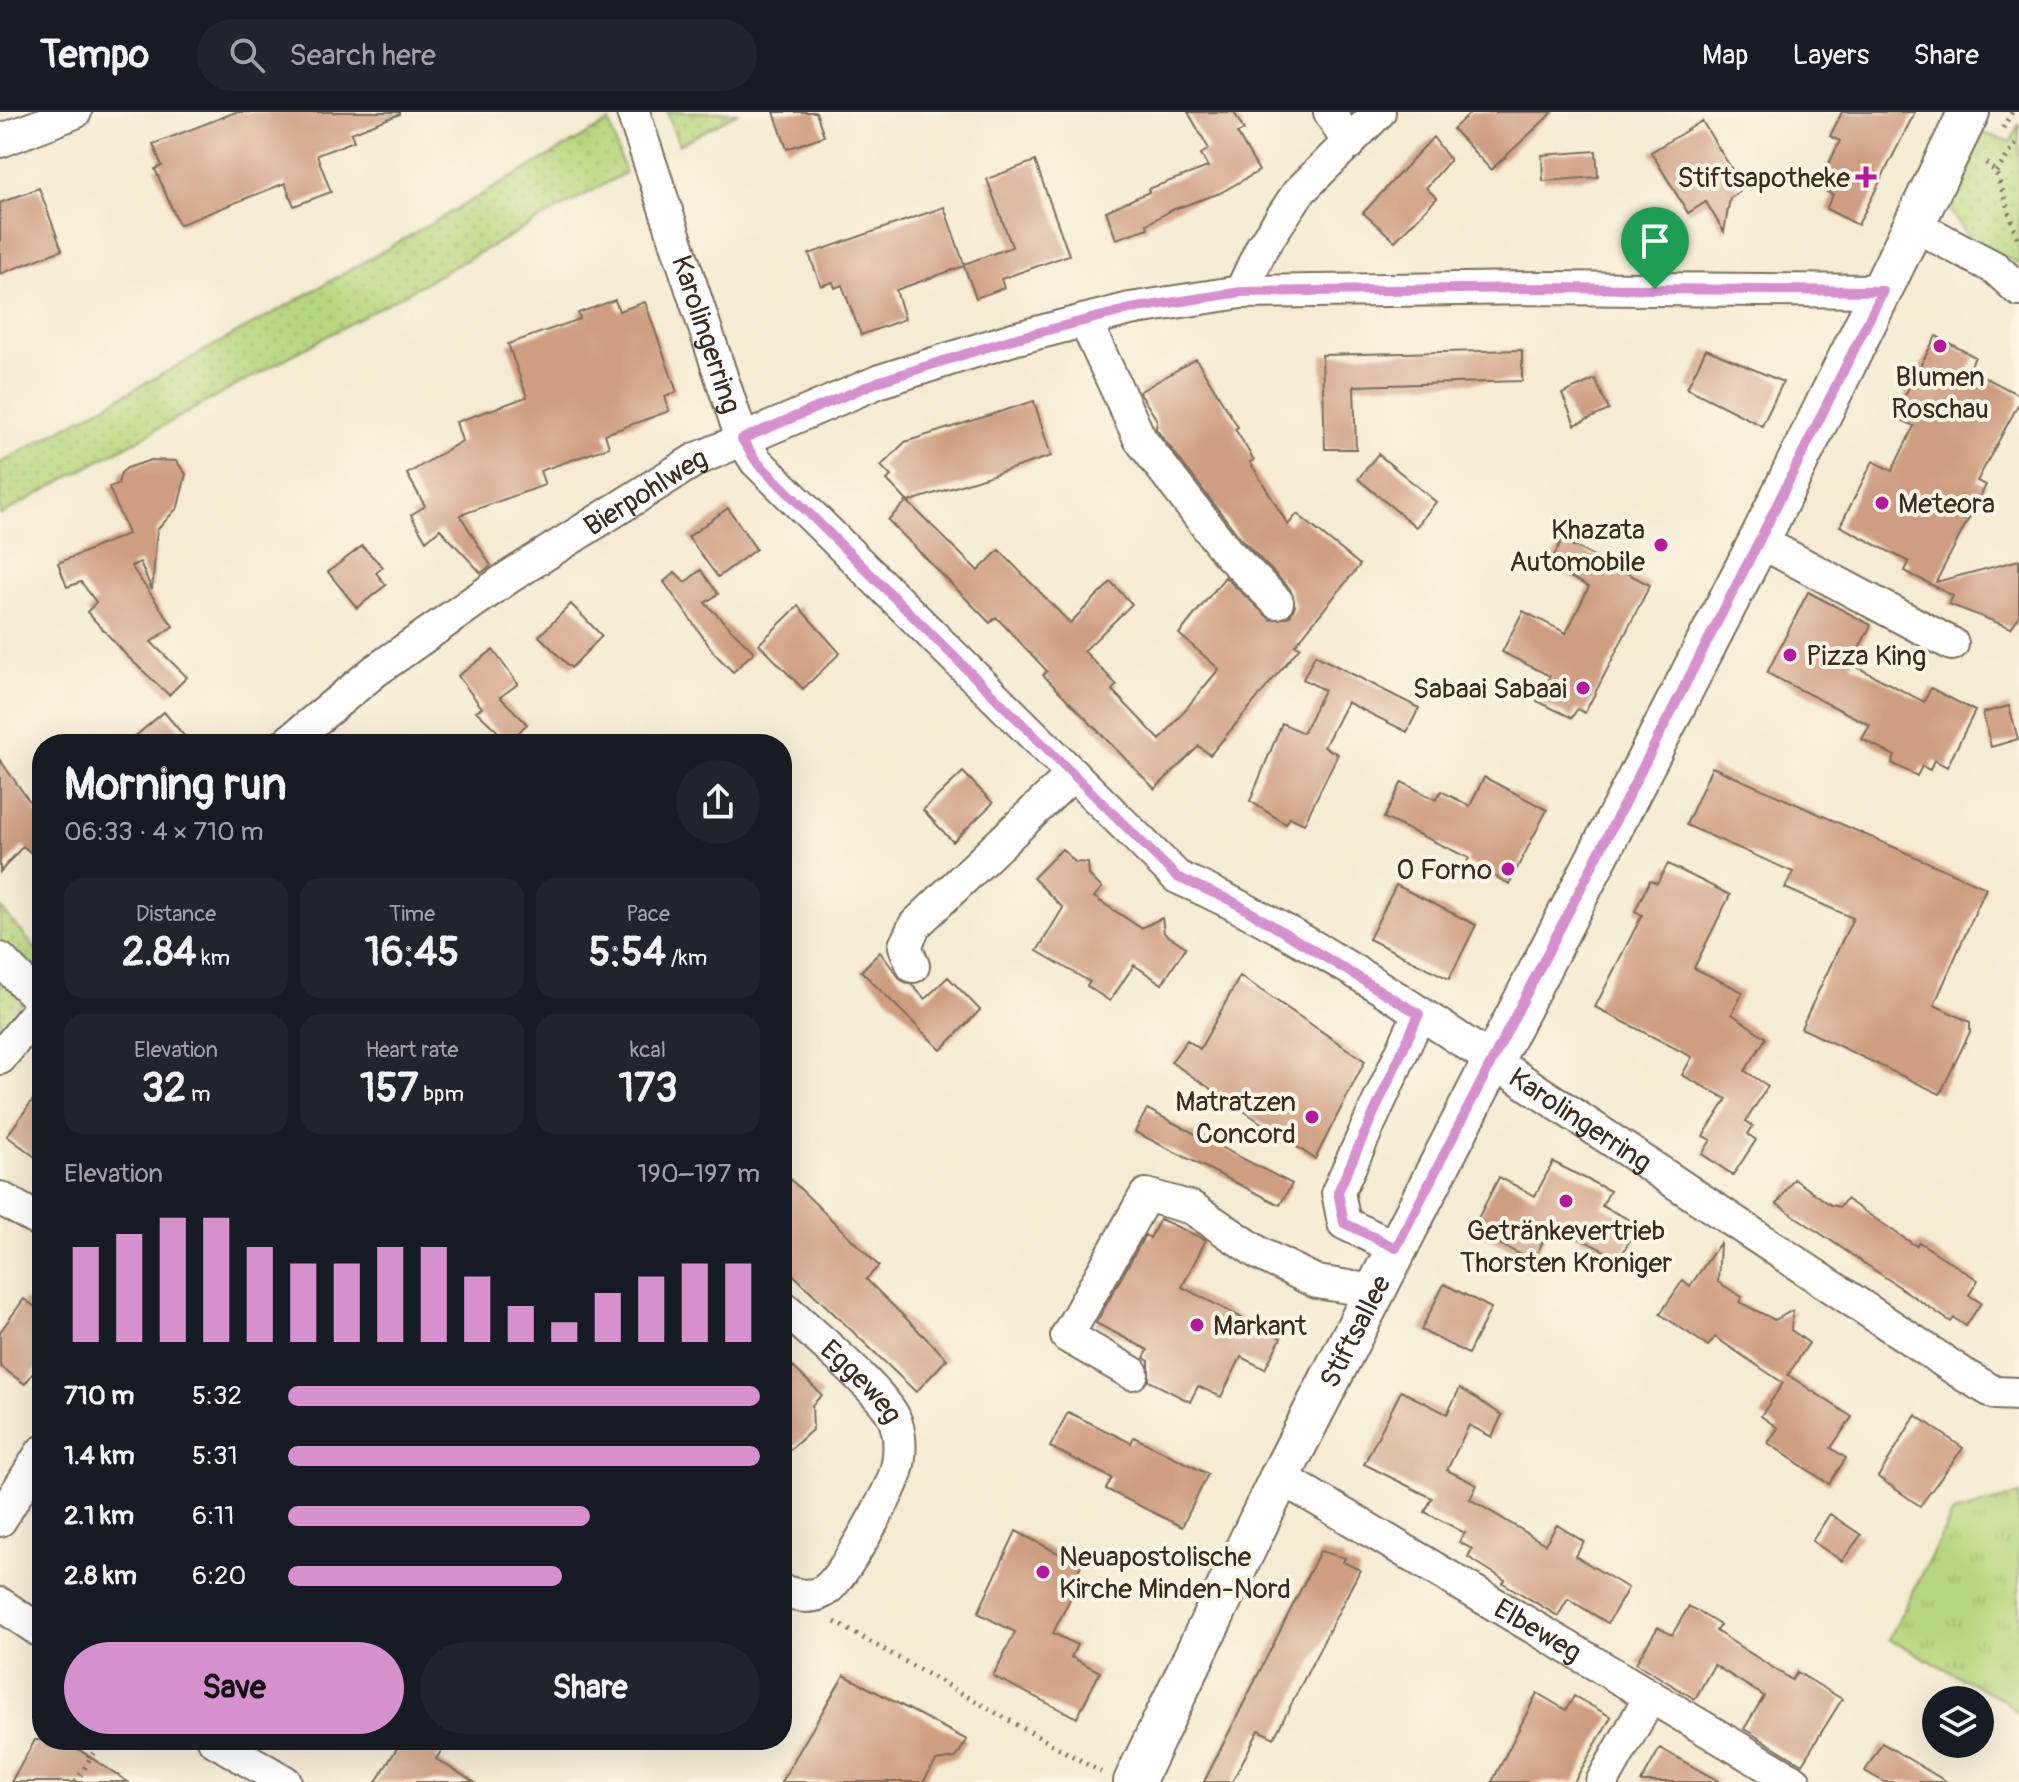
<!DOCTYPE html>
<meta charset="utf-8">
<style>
:root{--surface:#171b24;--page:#20242c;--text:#f1f3f6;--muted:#9ea1a6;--line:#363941;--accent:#d690ce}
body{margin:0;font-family:Pangolin,sans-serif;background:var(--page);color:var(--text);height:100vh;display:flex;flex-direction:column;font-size:30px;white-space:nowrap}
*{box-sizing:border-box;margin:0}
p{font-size:26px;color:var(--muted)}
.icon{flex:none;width:44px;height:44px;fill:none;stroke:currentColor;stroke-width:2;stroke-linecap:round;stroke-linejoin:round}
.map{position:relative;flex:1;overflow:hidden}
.details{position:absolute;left:32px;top:622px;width:760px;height:1016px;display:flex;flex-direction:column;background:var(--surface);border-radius:32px;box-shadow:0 8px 32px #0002}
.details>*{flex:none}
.tools{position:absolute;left:1922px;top:1574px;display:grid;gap:16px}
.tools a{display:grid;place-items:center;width:72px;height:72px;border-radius:50%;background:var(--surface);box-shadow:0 8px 32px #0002;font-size:40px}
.pin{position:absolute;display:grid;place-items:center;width:68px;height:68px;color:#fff;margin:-82px -34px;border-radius:50% 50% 50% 0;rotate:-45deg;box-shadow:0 0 8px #0007}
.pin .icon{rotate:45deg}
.round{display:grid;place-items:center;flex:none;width:84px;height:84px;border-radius:42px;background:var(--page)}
.summary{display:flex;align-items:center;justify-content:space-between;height:136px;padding:0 32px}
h1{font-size:44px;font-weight:800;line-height:60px}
.figures{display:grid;grid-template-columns:repeat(3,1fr);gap:12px;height:136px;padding:8px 32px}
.figures div{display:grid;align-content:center;border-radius:20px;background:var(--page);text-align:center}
.figures b{font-size:40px;font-weight:800}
.figures small{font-size:22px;font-weight:400}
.figures p{font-size:22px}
.chart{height:224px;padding:16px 32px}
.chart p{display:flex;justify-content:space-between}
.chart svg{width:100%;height:144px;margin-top:8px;stroke:var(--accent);stroke-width:6}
.button{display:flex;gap:16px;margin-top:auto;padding:16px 32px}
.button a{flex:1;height:92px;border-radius:48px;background:var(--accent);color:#111;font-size:32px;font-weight:800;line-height:92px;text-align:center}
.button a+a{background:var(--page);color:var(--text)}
ul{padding:0 32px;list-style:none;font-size:26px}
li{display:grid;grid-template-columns:128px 96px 1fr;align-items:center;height:60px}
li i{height:20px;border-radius:10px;background:var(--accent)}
header{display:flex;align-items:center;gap:48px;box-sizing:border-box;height:112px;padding:0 40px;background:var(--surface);border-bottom:2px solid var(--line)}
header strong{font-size:38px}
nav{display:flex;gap:44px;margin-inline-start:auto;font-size:28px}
.search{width:560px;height:72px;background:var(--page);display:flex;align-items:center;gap:20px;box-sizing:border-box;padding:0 28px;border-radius:44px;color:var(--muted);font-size:30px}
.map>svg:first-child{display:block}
.grass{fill:url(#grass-dots);stroke:#79804e;stroke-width:2}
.park{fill:url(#park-tufts);stroke:#79804e;stroke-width:2}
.building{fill:#cf9d80}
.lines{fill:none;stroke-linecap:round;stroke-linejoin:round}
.minor-casing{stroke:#7c6e5d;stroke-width:36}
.major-casing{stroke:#7c6e5d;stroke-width:44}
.path{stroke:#7c6e5d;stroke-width:5;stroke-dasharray:2 6;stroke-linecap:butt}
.minor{stroke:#fff;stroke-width:32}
.major{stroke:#fff;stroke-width:40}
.route-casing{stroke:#fff;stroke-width:16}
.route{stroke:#d690ce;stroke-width:10}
.poi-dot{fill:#b5179e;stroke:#fcf5e5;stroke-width:3}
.labels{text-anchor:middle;stroke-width:8;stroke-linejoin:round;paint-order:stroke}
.poi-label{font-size:28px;fill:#3b2a1e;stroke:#fcf5e5;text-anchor:end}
.street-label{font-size:28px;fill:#3b2a1e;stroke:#fcf5e5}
</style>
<header>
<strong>Tempo</strong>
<div class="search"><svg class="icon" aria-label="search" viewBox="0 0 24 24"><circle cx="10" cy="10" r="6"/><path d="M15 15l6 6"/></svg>Search here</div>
<nav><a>Map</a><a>Layers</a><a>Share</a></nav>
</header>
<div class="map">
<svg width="2019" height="1670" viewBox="0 0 2019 1670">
<defs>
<pattern id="grass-dots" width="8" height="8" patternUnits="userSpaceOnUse" patternTransform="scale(2)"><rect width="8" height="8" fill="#b7d77e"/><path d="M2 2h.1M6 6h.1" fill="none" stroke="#9eb96c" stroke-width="1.8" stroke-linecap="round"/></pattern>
<pattern id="park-tufts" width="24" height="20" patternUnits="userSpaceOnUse" patternTransform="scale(2)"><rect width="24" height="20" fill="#b7d77e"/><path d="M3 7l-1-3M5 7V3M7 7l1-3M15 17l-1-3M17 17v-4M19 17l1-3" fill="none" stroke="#9eb96c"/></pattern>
</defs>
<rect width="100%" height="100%" fill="#fcf5e5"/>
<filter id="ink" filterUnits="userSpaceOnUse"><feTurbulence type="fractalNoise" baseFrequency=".0125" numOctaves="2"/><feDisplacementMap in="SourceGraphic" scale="16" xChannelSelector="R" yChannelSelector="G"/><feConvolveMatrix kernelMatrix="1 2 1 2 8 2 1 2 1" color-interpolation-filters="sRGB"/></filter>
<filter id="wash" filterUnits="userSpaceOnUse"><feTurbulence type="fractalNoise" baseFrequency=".006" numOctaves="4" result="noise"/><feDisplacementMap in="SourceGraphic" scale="32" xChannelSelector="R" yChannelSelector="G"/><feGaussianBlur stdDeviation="1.8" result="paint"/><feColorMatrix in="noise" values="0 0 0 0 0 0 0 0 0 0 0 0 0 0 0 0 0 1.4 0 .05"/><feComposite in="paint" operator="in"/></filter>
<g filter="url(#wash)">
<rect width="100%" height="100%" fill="#f5ebd2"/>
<path class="grass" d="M 667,0 L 739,0 L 679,33 Z
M 609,10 L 625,61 L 0,403 L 0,351 L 306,183 Z
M 2019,12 L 2019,152 L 1968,125 L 1951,100 L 1958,65 L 1983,21 L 2011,30 Z
M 0,795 L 42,844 L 42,867 L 0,919 Z"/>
<path class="park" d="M 2019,1383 L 2019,1602 L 2004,1588 L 1889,1527 L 1953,1401 Z"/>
<g id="blocks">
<path class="building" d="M 236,0 L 400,0 L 400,2 L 351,21 L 354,29 L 317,43 L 331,80 L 294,94 L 285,71 L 179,113 L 155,57 L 162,54 L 153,32 Z
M 774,0 L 816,0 L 824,24 L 787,37 Z
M 1188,0 L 1234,0 L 1244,18 L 1237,21 L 1259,59 L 1220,81 L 1172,98 L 1147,112 L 1148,116 L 1116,127 L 1106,99 L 1149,80 L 1148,77 L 1208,55 L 1201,42 L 1209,37 Z
M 1471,0 L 1553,0 L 1491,58 L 1453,17 Z
M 1842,0 L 1915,0 L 1858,113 L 1826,97 L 1833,83 L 1817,75 L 1840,29 L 1830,24 Z
M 1702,9 L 1739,69 L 1735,71 L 1740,80 L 1730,86 L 1724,120 L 1706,90 L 1688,101 L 1651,40 Z
M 1433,25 L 1450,48 L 1426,76 L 1437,86 L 1395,129 L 1363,101 Z
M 1596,39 L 1598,65 L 1543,69 L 1542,43 Z
M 1035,49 L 1069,143 L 1001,167 L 1004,176 L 976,186 L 964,154 L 896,178 L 905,207 L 861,223 L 842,173 L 835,176 L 833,170 L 821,174 L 809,142 L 944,95 L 964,152 L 1012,135 L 987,67 Z
M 39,76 L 62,138 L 0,162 L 0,91 Z
M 615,188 L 619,199 L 645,190 L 677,280 L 665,284 L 669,299 L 605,322 L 609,335 L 540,359 L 545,373 L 460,403 L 491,454 L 481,461 L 440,417 L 426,429 L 411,403 L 425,394 L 407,362 L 462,329 L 456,310 L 527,285 L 508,232 L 580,207 L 578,201 Z
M 1936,224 L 1975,245 L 1969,257 L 2019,283 L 2019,291 L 1977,369 L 1986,373 L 1936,470 L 2019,448 L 2019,504 L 2011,516 L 1949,492 L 1953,484 L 1905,459 L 1909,450 L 1840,414 L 1873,349 L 1892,359 L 1914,314 L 1894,304 Z
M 1706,237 L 1783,270 L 1762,314 L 1687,276 Z
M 1522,238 L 1522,269 L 1354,274 L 1356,337 L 1325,337 L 1322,243 Z
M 1196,247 L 1238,315 L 1235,317 L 1254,348 L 1250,350 L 1288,413 L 1297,402 L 1360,453 L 1295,533 L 1300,535 L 1210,643 L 1199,634 L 1155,677 L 1043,563 L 1047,559 L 996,505 L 990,511 L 888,408 L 907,389 L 887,368 L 891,364 L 881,354 L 905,330 L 1034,289 L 1051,344 L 908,390 L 978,459 L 999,438 L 1070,511 L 1111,470 L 1132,492 L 1084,539 L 1117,573 L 1112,578 L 1160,628 L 1219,557 L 1179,522 L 1225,465 L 1271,508 L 1290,504 L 1295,494 L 1290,477 L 1241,427 L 1156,317 L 1157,308 L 1139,280 Z
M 1595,267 L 1609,298 L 1575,313 L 1562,282 Z
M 1378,342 L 1436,390 L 1416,415 L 1358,367 Z
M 151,348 L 176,349 L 186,362 L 178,395 L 157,418 L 152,478 L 140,450 L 131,454 L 173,514 L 151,530 L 187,565 L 169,583 L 128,545 L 87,500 L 96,490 L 81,470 L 67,475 L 58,451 L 128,422 L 109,375 L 118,372 L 121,361 L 127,356 Z
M 728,396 L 756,437 L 718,465 L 688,425 Z
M 1562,428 L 1650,473 L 1585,601 L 1577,597 L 1572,606 L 1537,589 L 1550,564 L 1502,540 L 1523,499 L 1566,521 L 1589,475 L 1549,454 Z
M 362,434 L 383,455 L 376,461 L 386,473 L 357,496 L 328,460 Z
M 701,458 L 718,482 L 705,491 L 754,540 L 733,560 L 715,542 L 664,470 L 675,460 L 685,470 Z
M 1808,480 L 1871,513 L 1851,552 L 1924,590 L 1931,576 L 1975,599 L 1947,655 L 1934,648 L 1930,658 L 1922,654 L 1917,664 L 1892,651 L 1895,644 L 1862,627 L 1870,613 L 1767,561 Z
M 571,492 L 602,524 L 571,556 L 539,524 Z
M 798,494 L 840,541 L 803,577 L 759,532 Z
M 493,538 L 518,572 L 500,585 L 527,612 L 509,630 L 476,599 L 482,596 L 458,564 Z
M 1315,543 L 1419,596 L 1407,620 L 1347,590 L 1324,635 L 1338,642 L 1304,712 L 1290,705 L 1286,712 L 1250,689 L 1282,611 L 1303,621 L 1324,578 L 1303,567 Z
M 2009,594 L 2018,627 L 1991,635 L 1983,601 Z
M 164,600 L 191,632 L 126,632 Z
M 0,648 L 42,707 L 42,750 L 23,734 L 0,760 Z
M 1712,655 L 1986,776 L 1934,893 L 1970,910 L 1970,920 L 1940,982 L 1801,916 L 1853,806 L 1785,776 L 1793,760 L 1686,713 Z
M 963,660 L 993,691 L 953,730 L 923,698 Z
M 1484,665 L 1547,698 L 1509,772 L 1467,750 L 1469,746 L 1384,706 L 1402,670 L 1436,688 L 1441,679 L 1470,694 Z
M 1062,737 L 1075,750 L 1088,751 L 1089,763 L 1102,776 L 1094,785 L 1141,816 L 1162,806 L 1164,821 L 1186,835 L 1162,872 L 1134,853 L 1110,889 L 1087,874 L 1090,870 L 1037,839 L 1063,796 L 1033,766 Z
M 1668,752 L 1730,783 L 1694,856 L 1743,880 L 1732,902 L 1766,926 L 1745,959 L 1768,974 L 1746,1009 L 1753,1014 L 1748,1022 L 1756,1028 L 1733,1063 L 1702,1042 L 1711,1028 L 1703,1024 L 1727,987 L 1682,963 L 1692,945 L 1595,895 L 1642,803 L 1635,799 L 1650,768 L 1657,771 Z
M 1396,773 L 1476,813 L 1449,867 L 1369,827 Z
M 880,840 L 901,868 L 912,873 L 925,887 L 948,865 L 980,898 L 941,938 L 861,859 Z
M 1240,864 L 1365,949 L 1315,1047 L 1171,950 L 1187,928 L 1200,937 Z
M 42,975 L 42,1050 L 7,1024 Z
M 1147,997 L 1292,1072 L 1280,1093 L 1135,1020 Z
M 1553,1050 L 1610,1079 L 1602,1094 L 1638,1112 L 1620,1147 L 1552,1112 L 1533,1149 L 1472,1118 L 1499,1065 L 1535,1084 Z
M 782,1059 L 879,1154 L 866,1167 L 947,1247 L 916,1280 L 782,1152 Z
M 1794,1067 L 1831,1093 L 1840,1095 L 1846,1087 L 1916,1134 L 1919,1130 L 1978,1168 L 1969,1183 L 1981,1191 L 1966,1214 L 1954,1206 L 1951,1210 L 1777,1092 Z
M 1160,1107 L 1206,1128 L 1182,1175 L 1281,1226 L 1265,1257 L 1241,1245 L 1221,1285 L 1198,1274 L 1190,1290 L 1149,1269 L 1149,1249 L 1144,1246 L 1148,1238 L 1096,1211 L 1145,1123 L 1150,1126 Z
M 1720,1131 L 1718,1170 L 1742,1185 L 1739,1190 L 1775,1208 L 1793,1198 L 1791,1218 L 1809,1231 L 1788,1263 L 1852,1305 L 1831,1336 L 1846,1346 L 1829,1372 L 1768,1331 L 1778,1316 L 1761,1304 L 1783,1271 L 1715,1225 L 1708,1234 L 1660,1202 L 1683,1168 L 1690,1174 Z
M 1444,1172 L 1491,1196 L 1468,1242 L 1421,1218 Z
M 24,1187 L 42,1200 L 42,1248 L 25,1272 L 0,1254 L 0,1220 Z
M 782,1244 L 822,1283 L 812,1293 L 813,1317 L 782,1345 Z
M 1460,1276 L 1502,1303 L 1492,1325 L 1469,1313 L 1447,1358 L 1477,1373 L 1470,1387 L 1545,1432 L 1557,1413 L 1584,1430 L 1575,1444 L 1628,1476 L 1608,1511 L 1568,1487 L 1558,1504 L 1503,1471 L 1505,1468 L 1468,1445 L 1472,1437 L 1459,1430 L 1465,1421 L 1425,1400 L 1432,1386 L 1364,1352 L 1401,1279 L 1447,1302 Z
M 1068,1300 L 1131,1331 L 1134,1325 L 1208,1362 L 1182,1415 L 1106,1377 L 1112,1366 L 1050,1335 Z
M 1916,1303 L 1963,1336 L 1920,1394 L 1878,1365 Z
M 1830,1402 L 1861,1423 L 1842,1449 L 1812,1429 Z
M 1016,1419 L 1081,1453 L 1075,1465 L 1080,1467 L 1053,1521 L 1077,1533 L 1071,1545 L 1100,1560 L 1077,1606 L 993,1564 L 1015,1520 L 978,1501 Z
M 1320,1439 L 1345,1446 L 1343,1450 L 1360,1458 L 1274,1626 L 1259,1618 L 1232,1670 L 1204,1670 Z
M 1689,1494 L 1720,1513 L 1716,1519 L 1792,1568 L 1797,1560 L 1842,1587 L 1802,1652 L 1744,1617 L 1764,1584 L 1714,1553 L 1695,1587 L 1636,1551 L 1658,1515 L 1672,1523 Z
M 844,1563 L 967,1628 L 956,1646 L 936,1649 L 923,1670 L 781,1670 Z
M 1537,1581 L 1566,1598 L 1574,1584 L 1611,1605 L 1574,1670 L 1492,1670 Z
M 35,1628 L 64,1628 L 128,1670 L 11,1670 Z
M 402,1628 L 448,1628 L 436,1647 L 474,1670 L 376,1670 Z
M 1882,1631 L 1947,1670 L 1884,1670 L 1865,1659 Z
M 1660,1636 L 1720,1670 L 1641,1670 Z"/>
</g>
</g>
<g filter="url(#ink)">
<use href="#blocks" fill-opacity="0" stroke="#7c6e5d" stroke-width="2"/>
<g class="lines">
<defs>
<g id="minor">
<path id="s1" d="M 633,0 L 742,327 L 756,349 L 1177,765 C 1307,822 1428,906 1547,985 C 1687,1078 1826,1171 1966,1264 L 1995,1281 L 2019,1282"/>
<path d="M 1330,0 L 1349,32"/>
<path d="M 0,29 L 75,0"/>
<path d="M 1912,112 L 1995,156 L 2019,178"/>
<path d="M 1241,180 L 1262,135 L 1298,81 L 1379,0"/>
<path d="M 1085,209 L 1140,327 L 1227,440 L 1277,490"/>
<path d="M 1759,429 L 1952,532"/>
<path id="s2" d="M 286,632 L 375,559 L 509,465 L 695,348 L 880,269 L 1013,227 L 1130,197 L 1241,180 L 1541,176 L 1883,179"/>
<path d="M 0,847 L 42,890"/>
<path d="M 913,854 L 905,834 L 915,813 L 1073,662"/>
<path d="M 0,946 L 42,894"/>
<path d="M 0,1086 L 42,1110"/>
<path d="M 1396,1136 L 1344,1111 L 1338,1080 L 1419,902"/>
<path id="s3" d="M 782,1194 C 806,1216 884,1281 894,1306 C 901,1322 901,1344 896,1360 C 890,1381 844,1463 828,1476 C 815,1488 797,1484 782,1479"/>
<path d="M 1132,1261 L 1067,1224 L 1146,1083 L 1192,1096 L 1260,1142 L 1317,1170 L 1374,1179"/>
<path id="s4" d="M 1280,1365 L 1795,1670"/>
<path d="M 0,1408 L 42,1340"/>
<path d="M 0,1492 L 42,1520"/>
<path d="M 214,1628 L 285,1670"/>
<path d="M 1602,1670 L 1650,1585"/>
</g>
<g id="major">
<path id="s5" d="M 1134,1670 L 1280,1365 L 1759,429 L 1969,0"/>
</g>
</defs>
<use href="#minor" class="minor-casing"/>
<use href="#major" class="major-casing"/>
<path class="path" d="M 2003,16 L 2012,0
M 1986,51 L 1996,60 L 2019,131
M 1996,60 L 2019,28
M 835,1510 L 1101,1660
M 76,1670 L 101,1628"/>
<use href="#minor" class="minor"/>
<use href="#major" class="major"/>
</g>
</g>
<g class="lines" filter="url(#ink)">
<defs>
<path id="route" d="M 1541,176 L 1883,179 L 1759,429 L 1396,1136 L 1344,1111 L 1338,1080 L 1419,902 L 1232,789 L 1177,765 L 756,349 L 742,327 L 880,269 L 1013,227 L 1130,197 L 1241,180 Z"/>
</defs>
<use href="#route" class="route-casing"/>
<use href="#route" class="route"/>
</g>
<g class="poi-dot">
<path d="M1862 53h8v8h8v8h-8v8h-8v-8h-8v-8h8z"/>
<circle cx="1940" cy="234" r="8"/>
<circle cx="1882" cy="391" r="8"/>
<circle cx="1661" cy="433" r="8"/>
<circle cx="1790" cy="543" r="8"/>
<circle cx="1583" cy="576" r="8"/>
<circle cx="1508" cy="757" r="8"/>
<circle cx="1312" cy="1005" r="8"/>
<circle cx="1566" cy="1089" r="8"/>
<circle cx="1197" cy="1213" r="8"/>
<circle cx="1043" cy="1460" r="8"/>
</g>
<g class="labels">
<g class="poi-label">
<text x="1850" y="75">Stiftsapotheke</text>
<text x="1940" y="274" text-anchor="middle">Blumen<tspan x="1940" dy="32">Roschau</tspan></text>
<text x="1898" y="401" text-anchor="start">Meteora</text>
<text x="1645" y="427">Khazata<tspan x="1645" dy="32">Automobile</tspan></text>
<text x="1806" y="553" text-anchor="start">Pizza King</text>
<text x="1567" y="586">Sabaai Sabaai</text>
<text x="1492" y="767">O Forno</text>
<text x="1296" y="999">Matratzen<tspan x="1296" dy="32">Concord</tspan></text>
<text x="1566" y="1128" text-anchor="middle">Getränkevertrieb<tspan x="1566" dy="32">Thorsten Kroniger</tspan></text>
<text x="1213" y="1223" text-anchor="start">Markant</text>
<text x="1059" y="1454" text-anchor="start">Neuapostolische<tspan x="1059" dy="32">Kirche Minden-Nord</tspan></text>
</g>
<g class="street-label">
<text dy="10" stroke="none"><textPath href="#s1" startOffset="234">Karolingerring</textPath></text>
<text dy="10" stroke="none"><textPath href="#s2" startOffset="440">Bierpohlweg</textPath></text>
<text dy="10" stroke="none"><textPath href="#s1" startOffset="1434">Karolingerring</textPath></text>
<text dy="10" stroke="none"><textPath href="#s5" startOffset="502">Stiftsallee</textPath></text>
<text dy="10" stroke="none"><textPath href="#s3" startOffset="110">Eggeweg</textPath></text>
<text dy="10" stroke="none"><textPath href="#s4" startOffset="300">Elbeweg</textPath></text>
</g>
</g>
</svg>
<div class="tools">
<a><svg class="icon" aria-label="layers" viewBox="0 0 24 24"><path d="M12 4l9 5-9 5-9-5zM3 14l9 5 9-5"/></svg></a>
</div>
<div class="pin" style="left:1655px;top:177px;background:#1e9e55"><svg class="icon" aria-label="arrive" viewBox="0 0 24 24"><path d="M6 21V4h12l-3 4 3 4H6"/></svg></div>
<section class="details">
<div class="summary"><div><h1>Morning run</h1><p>06:33 · 4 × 710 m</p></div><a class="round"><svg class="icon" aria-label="share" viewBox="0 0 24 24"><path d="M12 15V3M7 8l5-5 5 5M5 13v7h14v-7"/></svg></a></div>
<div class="figures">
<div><p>Distance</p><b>2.84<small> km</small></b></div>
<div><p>Time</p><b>16:45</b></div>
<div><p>Pace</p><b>5:54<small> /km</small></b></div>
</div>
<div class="figures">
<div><p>Elevation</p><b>32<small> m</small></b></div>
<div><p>Heart rate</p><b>157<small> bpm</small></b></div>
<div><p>kcal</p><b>173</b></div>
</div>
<div class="chart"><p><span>Elevation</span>190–197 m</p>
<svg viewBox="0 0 160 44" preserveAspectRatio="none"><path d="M5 44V15M15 44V11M25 44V6M35 44V6M45 44V15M55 44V20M65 44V20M75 44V15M85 44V15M95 44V24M105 44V33M115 44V38M125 44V29M135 44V24M145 44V20M155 44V20"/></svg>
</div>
<ul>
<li><b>710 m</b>5:32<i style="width:100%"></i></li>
<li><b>1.4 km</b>5:31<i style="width:100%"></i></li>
<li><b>2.1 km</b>6:11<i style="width:64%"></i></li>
<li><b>2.8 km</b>6:20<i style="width:58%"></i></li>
</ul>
<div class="button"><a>Save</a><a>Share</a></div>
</section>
</div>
